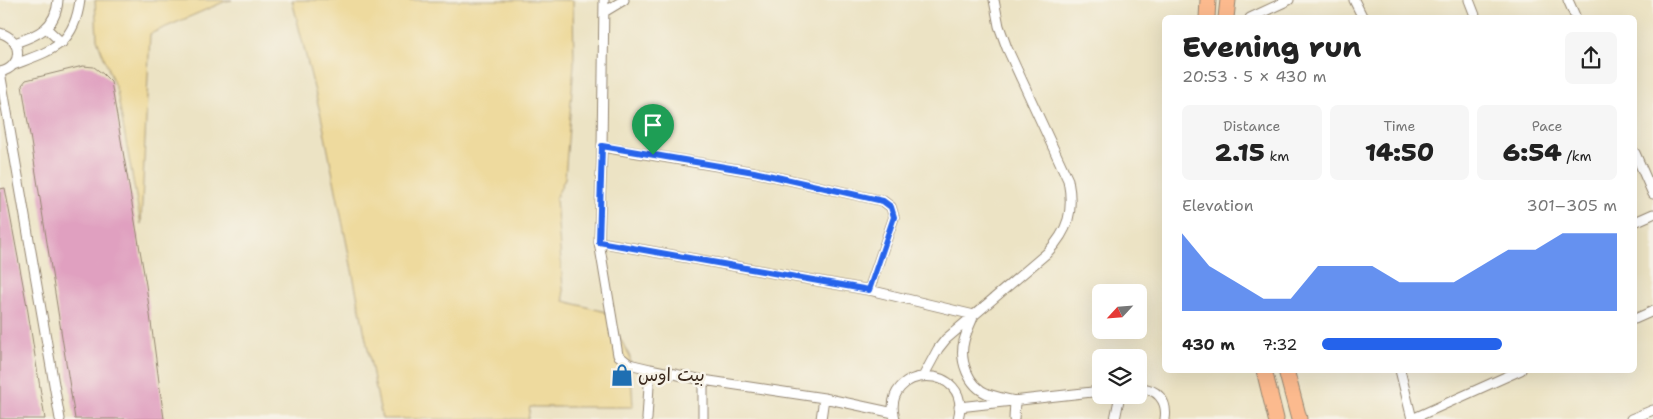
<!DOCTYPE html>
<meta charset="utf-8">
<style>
:root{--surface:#fff;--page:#f6f6f6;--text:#222;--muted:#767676;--accent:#2563eb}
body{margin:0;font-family:"Shantell Sans","Playpen Sans Arabic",sans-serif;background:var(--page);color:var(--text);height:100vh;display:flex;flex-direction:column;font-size:19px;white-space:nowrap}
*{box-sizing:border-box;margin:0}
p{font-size:16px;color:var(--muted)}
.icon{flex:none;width:28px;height:28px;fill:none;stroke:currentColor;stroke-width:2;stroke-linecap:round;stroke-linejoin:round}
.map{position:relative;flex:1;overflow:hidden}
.panel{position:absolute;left:1162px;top:15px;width:475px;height:358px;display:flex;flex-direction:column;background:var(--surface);border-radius:8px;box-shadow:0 5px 20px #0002}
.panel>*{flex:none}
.needle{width:32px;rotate:244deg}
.tools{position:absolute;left:1092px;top:284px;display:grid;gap:10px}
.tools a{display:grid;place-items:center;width:55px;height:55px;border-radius:8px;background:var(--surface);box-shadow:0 5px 20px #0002;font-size:25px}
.pin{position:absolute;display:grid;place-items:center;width:42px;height:42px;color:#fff;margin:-51px -21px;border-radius:50% 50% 50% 0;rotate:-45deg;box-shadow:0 0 5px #0007}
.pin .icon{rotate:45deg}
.round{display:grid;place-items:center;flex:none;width:52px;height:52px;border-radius:8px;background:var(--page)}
.overview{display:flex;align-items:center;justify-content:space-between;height:85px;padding:0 20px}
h1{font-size:28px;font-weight:800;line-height:38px}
.figures{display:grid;grid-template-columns:repeat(3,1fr);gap:8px;height:85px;padding:5px 20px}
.figures div{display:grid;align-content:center;border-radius:8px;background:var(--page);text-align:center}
.figures b{font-size:25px;font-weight:800}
.figures small{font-size:14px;font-weight:400}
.figures p{font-size:14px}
.chart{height:140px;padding:10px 20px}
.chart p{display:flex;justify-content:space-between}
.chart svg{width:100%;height:90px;margin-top:5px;fill:var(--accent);opacity:.7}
ul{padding:0 20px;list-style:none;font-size:16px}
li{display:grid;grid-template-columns:80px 60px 1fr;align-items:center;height:38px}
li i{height:12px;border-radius:6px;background:var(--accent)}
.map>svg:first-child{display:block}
.sand{fill:#eeda9e;stroke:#94825e}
.building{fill:#e0a0c0}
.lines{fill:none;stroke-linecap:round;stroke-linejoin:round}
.minor-casing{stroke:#948671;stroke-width:11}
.primary-casing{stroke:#948671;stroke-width:17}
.minor{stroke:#fff;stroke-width:9}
.primary{stroke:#fcba8e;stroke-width:15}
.route-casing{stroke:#fff;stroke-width:10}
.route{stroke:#2563eb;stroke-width:6}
.labels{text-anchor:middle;stroke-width:5;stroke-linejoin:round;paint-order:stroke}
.poi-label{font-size:18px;fill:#3b2a1e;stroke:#f7f3e8;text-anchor:start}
</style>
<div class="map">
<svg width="1653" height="419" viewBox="0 0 1653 419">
<rect width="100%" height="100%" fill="#f7f3e8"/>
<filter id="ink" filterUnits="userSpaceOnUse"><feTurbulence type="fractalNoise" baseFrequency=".02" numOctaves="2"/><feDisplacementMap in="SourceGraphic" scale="10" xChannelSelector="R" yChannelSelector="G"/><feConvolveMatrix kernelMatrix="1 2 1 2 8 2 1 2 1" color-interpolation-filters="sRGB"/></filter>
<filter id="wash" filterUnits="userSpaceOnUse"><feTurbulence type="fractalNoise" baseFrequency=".0096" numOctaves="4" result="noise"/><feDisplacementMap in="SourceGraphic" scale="20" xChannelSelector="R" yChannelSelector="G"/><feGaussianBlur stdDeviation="1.12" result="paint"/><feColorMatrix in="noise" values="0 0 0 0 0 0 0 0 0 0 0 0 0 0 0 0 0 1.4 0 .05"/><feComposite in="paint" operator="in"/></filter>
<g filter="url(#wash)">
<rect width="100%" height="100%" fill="#ece3c4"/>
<path class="sand" d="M 95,0 L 232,0 L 226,1 L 150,34 L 141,224 L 117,92 L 97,39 Z
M 292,0 L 573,0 L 574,64 L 565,178 L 556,198 L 564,301 L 606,312 L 630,357 L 633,407 L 530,407 L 528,419 L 382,419 L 321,116 Z"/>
<g id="blocks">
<path class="building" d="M 83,66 L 94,67 L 103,74 L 111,82 L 146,285 L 164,419 L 75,419 L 22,85 L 26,80 Z
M 5,188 L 27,306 L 45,419 L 0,419 L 0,189 Z"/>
</g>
</g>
<g filter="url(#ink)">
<use href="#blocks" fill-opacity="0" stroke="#948671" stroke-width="1"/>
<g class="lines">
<defs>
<path id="minor" d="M 604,0 L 602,147 L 599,242 L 618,355 L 629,364 L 650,369 L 703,380 L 824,398 L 894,413
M 1354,0 L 1363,18
M 1469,0 L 1476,18
M 1568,0 L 1576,18
M 604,12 L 624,0
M 1250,18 L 1289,0
M 46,28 L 62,43
M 0,33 C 23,39 24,67 0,72 L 60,419
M 15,43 C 38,35 56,28 58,0
M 13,65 C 52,50 74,46 80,0
M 602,147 L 754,172 L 883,201 L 891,207 L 894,217 L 869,290
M 1635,153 L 1653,194
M 1635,222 L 1653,214
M 599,242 L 869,290 L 974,315 C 971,323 966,332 964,341 C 959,360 968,386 988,394 C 997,397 1006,399 1015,401 L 1014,419
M 1635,319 L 1653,311
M 1400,370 L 1412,419
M 924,375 L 938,349 L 946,339 L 1047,253 C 1069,230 1074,211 1068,180 L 1007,48 L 999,26 L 994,0
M 703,380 L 703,419
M 1139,388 C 1157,388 1168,401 1165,419
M 959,407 L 1101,391
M 647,419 L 650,369
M 821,419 L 824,398
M 895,419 C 879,363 974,362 958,419
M 1115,419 L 1120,395
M 1412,419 L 1521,370
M 1631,419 L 1653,410"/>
<path id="primary" d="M 1207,18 L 1208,0
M 1226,18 L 1228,0
M 1264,370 L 1276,419
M 1286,370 L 1299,419"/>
</defs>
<use href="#minor" class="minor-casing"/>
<use href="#primary" class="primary-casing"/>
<use href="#minor" class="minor"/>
<use href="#primary" class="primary"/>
</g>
</g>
<g class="lines" filter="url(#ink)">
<defs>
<path id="route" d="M 602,146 L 754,172 L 883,201 L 891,207 L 894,217 L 869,290 L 599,242 Z"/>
</defs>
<use href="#route" class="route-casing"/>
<use href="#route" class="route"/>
</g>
<defs>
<symbol id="shop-bare" viewBox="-9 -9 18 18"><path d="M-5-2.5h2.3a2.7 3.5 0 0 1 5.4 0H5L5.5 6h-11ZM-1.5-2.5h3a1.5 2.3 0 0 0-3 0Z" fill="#1f6fb2" stroke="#f7f3e8" stroke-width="2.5" paint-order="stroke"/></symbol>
</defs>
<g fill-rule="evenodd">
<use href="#shop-bare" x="606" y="359" width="32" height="32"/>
</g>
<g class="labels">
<g class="poi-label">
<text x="638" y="381">بيت اوس</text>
</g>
</g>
</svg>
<div class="tools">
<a><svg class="needle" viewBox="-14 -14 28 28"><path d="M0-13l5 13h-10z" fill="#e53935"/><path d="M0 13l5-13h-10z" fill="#767676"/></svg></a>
<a><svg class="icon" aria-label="layers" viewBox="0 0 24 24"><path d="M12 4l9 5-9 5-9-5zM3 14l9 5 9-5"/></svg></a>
</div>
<div class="pin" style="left:653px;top:155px;background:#1e9e55"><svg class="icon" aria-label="arrive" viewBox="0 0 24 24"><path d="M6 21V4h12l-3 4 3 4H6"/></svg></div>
<section class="panel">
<div class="overview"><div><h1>Evening run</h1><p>20:53 · 5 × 430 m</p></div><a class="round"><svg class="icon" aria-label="share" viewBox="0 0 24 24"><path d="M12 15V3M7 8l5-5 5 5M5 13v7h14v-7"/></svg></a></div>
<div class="figures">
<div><p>Distance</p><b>2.15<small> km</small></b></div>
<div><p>Time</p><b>14:50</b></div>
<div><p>Pace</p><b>6:54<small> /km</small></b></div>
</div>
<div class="chart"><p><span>Elevation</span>301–305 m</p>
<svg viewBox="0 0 160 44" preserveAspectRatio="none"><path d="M0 44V6L10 22L20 30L30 38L40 38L50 22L60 22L70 22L80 30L90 30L100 30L110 22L120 14L130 14L140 6L150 6L160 6V44z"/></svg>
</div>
<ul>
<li><b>430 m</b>7:32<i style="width:61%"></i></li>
</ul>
</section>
</div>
